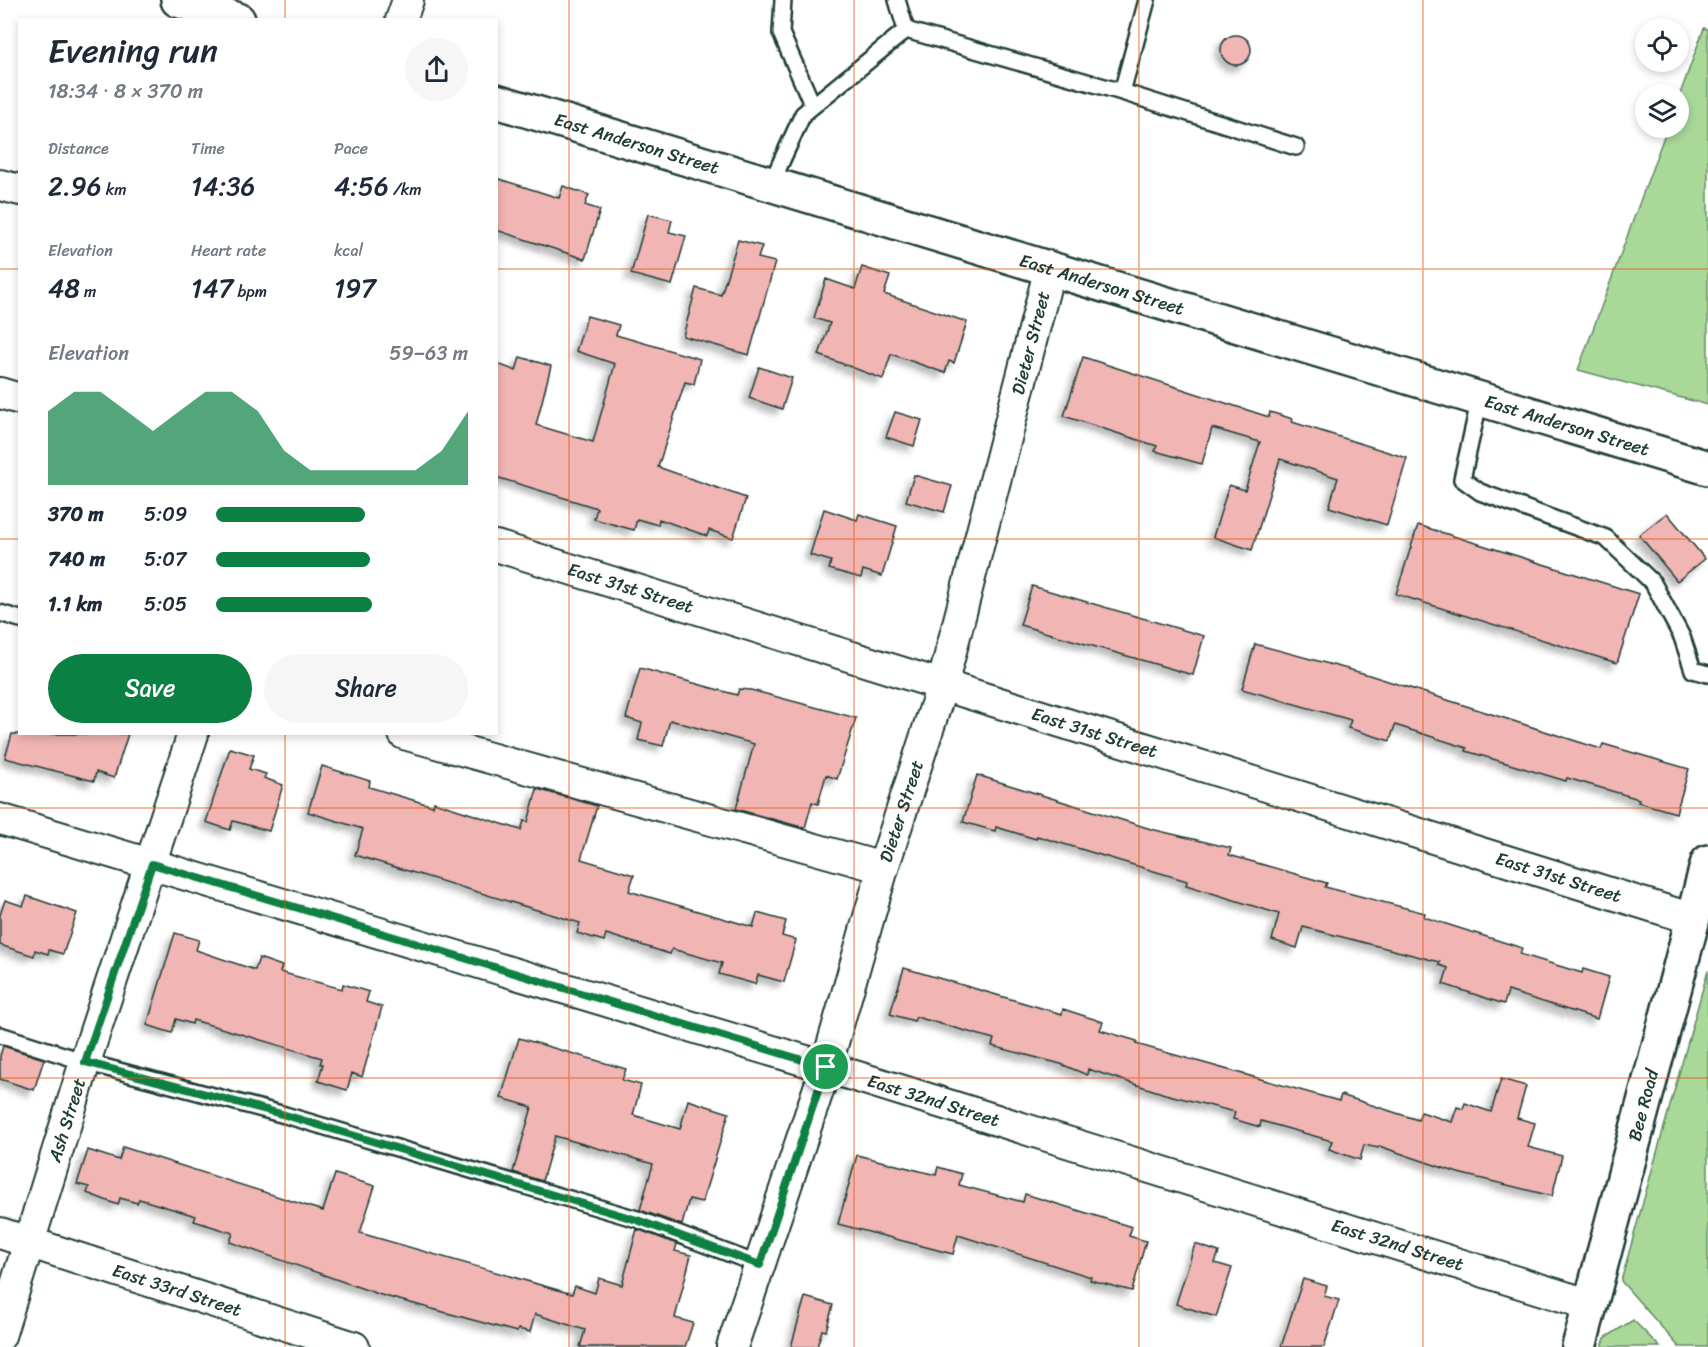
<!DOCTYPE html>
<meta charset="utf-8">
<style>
:root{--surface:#fff;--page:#f6f6f7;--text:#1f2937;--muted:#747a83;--accent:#0b8043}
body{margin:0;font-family:Sriracha,sans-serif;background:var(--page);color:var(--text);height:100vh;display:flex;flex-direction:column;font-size:22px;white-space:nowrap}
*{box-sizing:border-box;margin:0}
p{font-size:20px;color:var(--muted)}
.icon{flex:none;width:33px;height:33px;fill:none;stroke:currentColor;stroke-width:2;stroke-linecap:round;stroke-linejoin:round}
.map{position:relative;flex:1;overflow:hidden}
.details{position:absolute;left:18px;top:18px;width:480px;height:717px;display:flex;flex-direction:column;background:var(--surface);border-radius:0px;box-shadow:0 3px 9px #0003}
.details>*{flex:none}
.tools{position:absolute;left:1635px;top:18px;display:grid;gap:12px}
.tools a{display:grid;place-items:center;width:54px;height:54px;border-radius:50%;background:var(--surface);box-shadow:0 3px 9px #0003;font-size:30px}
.pin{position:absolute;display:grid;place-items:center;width:51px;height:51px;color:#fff;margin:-26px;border:3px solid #fff;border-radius:50%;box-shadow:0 2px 6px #0007}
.round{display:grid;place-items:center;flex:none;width:63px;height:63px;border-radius:32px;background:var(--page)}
.headline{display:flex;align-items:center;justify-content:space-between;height:102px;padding:0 30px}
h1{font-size:33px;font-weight:600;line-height:45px}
.figures{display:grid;grid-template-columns:repeat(3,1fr);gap:9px;height:102px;padding:6px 30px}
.figures div{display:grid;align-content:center}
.figures b{font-size:26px;font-weight:600}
.figures small{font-size:16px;font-weight:400}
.figures p{font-size:16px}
.chart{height:168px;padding:12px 30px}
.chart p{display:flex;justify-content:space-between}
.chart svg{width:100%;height:108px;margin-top:6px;fill:var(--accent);opacity:.7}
.cta{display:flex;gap:12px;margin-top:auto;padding:12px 30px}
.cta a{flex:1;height:69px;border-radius:36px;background:var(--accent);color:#fff;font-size:24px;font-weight:600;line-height:69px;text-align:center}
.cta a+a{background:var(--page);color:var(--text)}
ul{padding:0 30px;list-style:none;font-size:20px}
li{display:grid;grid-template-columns:96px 72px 1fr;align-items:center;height:45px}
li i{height:15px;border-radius:8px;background:var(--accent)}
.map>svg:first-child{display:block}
.green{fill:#a9d898;stroke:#648a66;stroke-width:1.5}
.building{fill:#f1b5b3;stroke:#1f3d34;stroke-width:1.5;filter:url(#shadow)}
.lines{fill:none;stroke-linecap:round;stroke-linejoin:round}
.service-casing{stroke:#1f3d34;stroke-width:20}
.minor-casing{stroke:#1f3d34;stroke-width:34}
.secondary-casing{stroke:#1f3d34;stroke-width:38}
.service{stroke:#fff;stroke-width:15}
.minor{stroke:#fff;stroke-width:30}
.secondary{stroke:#fff;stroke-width:33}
.route-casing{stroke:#fff;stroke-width:12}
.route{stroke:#0b8043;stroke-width:8}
.grid{fill:none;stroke:#e8590c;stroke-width:1.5;stroke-opacity:0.55}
.labels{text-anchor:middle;stroke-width:4.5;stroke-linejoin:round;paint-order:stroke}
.street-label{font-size:18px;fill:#1f3d34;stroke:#fff}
</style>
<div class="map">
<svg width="1708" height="1347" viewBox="0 0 1708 1347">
<defs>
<filter id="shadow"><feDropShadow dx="-5.5" dy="5.5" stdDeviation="3" flood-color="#0004"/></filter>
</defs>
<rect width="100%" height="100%" fill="#fff"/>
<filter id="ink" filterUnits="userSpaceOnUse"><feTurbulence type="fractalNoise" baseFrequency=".0167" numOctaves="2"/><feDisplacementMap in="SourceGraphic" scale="12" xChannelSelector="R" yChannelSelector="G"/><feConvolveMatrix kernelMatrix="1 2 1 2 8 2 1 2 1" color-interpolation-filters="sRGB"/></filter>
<g filter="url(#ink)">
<path class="green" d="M 1704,28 L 1708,29 L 1708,405 L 1578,370 L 1667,128 L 1678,128 L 1679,97 Z
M 1708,970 L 1708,1347 L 1679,1347 L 1621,1281 Z
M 1633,1320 L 1660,1347 L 1602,1347 L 1605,1338 Z"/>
<path class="building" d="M1221 50a15 15 0 1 1 30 0a15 15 0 1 1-30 0Z
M 496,178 L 559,198 L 563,186 L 589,195 L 585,205 L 600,210 L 585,259 L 496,230 Z
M 648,214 L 672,220 L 669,232 L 686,236 L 672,285 L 631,274 Z
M 738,240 L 762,246 L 758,258 L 775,262 L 749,355 L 683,336 L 696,288 L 721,295 Z
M 862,267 L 890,276 L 884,294 L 967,322 L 954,363 L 949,361 L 945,373 L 891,354 L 883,379 L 819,355 L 830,323 L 814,318 L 826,279 L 855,289 Z
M 587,316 L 619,325 L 616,335 L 700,359 L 694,384 L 685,382 L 658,467 L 746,498 L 733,538 L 709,530 L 707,536 L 659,519 L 658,525 L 637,519 L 634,530 L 594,519 L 597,508 L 496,477 L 496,363 L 516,371 L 520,357 L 551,366 L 536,425 L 593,442 L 615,364 L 576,351 Z
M 1083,357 L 1269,417 L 1270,412 L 1293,419 L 1292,422 L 1407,458 L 1387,525 L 1329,507 L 1338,478 L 1280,459 L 1252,550 L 1213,537 L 1229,485 L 1245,490 L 1260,442 L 1212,428 L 1202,464 L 1155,451 L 1157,446 L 1064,416 Z
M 759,367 L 792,378 L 782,409 L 749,398 Z
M 895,412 L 922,420 L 914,446 L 886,437 Z
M 914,475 L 952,486 L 944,512 L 906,501 Z
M 824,509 L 857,520 L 859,514 L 897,526 L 882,576 L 863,570 L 861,578 L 829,569 L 831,561 L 810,555 Z
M 1667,513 L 1705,559 L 1677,581 L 1639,535 Z
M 1418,525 L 1639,594 L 1617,663 L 1396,594 Z
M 1032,586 L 1204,636 L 1193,675 L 1020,625 Z
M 1255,644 L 1366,674 L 1601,749 L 1603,744 L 1689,769 L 1676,813 L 1638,802 L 1639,799 L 1567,778 L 1566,781 L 1466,751 L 1467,748 L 1395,725 L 1390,741 L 1387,740 L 1348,728 L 1351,720 L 1242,689 Z
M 640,668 L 737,695 L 739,689 L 751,690 L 856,718 L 837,779 L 826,775 L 818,804 L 812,802 L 805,828 L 736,809 L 754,744 L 670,720 L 663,746 L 638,740 L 642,723 L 626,718 Z
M 12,734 L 128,734 L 114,778 L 96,772 L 94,781 L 5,758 Z
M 230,748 L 254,755 L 249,769 L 266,774 L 264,778 L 283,785 L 269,831 L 233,821 L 230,830 L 206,822 Z
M 322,766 L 370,781 L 369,787 L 433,806 L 434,802 L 521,830 L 524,821 L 528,822 L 537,789 L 597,806 L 581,859 L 634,875 L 629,891 L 632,892 L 753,927 L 757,913 L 786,921 L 782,936 L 796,940 L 784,982 L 758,975 L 755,984 L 719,974 L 722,963 L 672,949 L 670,954 L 606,934 L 604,941 L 577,933 L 580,923 L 355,855 L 363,829 L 308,812 Z
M 977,775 L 1151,829 L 1231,848 L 1229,855 L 1327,883 L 1325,887 L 1425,913 L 1424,917 L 1522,948 L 1520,954 L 1582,973 L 1583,969 L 1609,977 L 1597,1019 L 1508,991 L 1504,1004 L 1443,984 L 1448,968 L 1439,965 L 1440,962 L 1303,927 L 1297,948 L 1272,940 L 1279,914 L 1186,885 L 1187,881 L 1037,836 L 1036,839 L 996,827 L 995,831 L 963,822 Z
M 27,896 L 77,913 L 63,954 L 49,950 L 48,954 L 35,950 L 34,956 L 0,945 L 0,915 L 5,900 L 23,906 Z
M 175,933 L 199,940 L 196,950 L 255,970 L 259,958 L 282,966 L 280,972 L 342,989 L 343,984 L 369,992 L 366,1002 L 382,1007 L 362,1077 L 352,1073 L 347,1090 L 318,1081 L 323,1064 L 320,1064 L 322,1058 L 193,1020 L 192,1024 L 176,1019 L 172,1033 L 147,1025 Z
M 904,968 L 1062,1014 L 1063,1009 L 1103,1022 L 1100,1030 L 1137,1041 L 1136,1044 L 1339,1101 L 1341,1095 L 1418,1120 L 1421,1112 L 1452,1122 L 1457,1107 L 1463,1109 L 1465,1103 L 1491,1112 L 1501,1079 L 1526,1086 L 1517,1118 L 1535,1123 L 1528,1147 L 1562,1156 L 1552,1196 L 1458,1173 L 1379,1146 L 1378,1148 L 1364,1145 L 1360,1160 L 1329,1149 L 1332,1141 L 1261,1121 L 1260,1127 L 1233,1119 L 1235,1112 L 1165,1094 L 1088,1069 L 1087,1075 L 1061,1064 L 992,1046 L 994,1039 L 916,1017 L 914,1021 L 890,1014 Z
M 519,1038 L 626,1069 L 622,1080 L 641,1085 L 633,1115 L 680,1129 L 688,1100 L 729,1113 L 702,1202 L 689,1199 L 682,1225 L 640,1210 L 653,1164 L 555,1136 L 542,1181 L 513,1172 L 532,1107 L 501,1098 Z
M 3,1046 L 44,1059 L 34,1090 L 0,1079 L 0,1056 Z
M 123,1147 L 323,1211 L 335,1174 L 375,1186 L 360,1233 L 572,1294 L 575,1286 L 595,1293 L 599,1278 L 622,1285 L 637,1229 L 677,1244 L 675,1251 L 691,1255 L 675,1318 L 693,1323 L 685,1347 L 580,1347 L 585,1330 L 535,1314 L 530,1332 L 518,1329 L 517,1332 L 381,1295 L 230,1242 L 233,1233 L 194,1221 L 196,1216 L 139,1199 L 137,1203 L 120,1198 L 118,1205 L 87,1193 L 89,1187 L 77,1184 L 88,1150 L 119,1160 Z
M 857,1155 L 936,1175 L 938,1167 L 962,1174 L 959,1185 L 1023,1202 L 1025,1194 L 1132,1227 L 1129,1236 L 1146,1241 L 1132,1291 L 1090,1280 L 1091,1277 L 958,1235 L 953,1254 L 838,1224 Z
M 1195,1244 L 1219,1252 L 1215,1263 L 1232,1268 L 1216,1317 L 1176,1304 Z
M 1303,1279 L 1327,1286 L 1324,1296 L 1339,1300 L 1324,1347 L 1281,1347 Z
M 805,1297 L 833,1305 L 826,1331 L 822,1330 L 817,1347 L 791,1347 Z"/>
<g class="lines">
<defs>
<path id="service" d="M 783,0 L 781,33 L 812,104
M 897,0 L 906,30
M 1122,92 L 1147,0
M 771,184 L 803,114 L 906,30 L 1122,92 L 1296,147
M 1480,398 L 1462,479 L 1480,492 L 1606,538 L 1653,583 L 1682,637 L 1693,670 L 1708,674
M 0,613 L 20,619
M 0,1035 L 85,1062 L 285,1115 L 637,1219 L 760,1265"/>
<g id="minor">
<path d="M 401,20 L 408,0"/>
<path d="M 0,185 L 20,190"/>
<path d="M 0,393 L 20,399"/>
<path id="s1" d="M 496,546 L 1693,919"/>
<path d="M 404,734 L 883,868"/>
<path id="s2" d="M 0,819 L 826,1067 L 1591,1305"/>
<path id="s3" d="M 0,1233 L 354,1347"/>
<path id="s4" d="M 0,1336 L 85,1062 L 193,734"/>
<path id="s5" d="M 732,1347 L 826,1067 L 883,868 L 942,686 L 1050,268"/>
</g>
<g id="secondary">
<path d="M 178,0 L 238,20"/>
<path id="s6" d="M 496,101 L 1708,468"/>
<path id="s7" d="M 1579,1347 L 1708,862"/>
</g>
</defs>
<use href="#service" class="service-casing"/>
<use href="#minor" class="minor-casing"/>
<use href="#secondary" class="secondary-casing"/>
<use href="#service" class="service"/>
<use href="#minor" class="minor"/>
<use href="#secondary" class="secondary"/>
</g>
</g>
<g class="lines" filter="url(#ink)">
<defs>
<path id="route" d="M 152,864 L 826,1067 L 760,1265 L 637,1220 L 285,1115 L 85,1062 Z"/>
</defs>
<use href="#route" class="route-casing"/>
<use href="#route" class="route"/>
</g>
<path class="grid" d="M 285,0 L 285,20M 569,0 L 569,1347M 854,0 L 854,1347M 1139,0 L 1139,1347M 1423,0 L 1423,1347M 0,269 L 20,269M 496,269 L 1708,269M 0,539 L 20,539M 496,539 L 1708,539M 285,734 L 285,1347M 0,808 L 1708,808M 0,1078 L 1708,1078"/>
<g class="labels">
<g class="street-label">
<text dy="6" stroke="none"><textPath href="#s6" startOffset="147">East Anderson Street</textPath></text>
<text dy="6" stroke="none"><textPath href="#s6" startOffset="633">East Anderson Street</textPath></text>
<text dy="6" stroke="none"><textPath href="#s5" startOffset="1048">Dieter Street</textPath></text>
<text dy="6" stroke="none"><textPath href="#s6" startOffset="1119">East Anderson Street</textPath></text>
<text dy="6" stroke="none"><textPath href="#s1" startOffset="141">East 31st Street</textPath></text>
<text dy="6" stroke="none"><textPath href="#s1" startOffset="627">East 31st Street</textPath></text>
<text dy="6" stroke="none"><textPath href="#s5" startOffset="562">Dieter Street</textPath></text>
<text dy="6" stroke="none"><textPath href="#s1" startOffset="1113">East 31st Street</textPath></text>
<text dy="6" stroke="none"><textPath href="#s2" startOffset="975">East 32nd Street</textPath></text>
<text dy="6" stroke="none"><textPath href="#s7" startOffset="250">Bee Road</textPath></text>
<text dy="6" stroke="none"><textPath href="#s4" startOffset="226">Ash Street</textPath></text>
<text dy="6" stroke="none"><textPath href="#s2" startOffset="1461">East 32nd Street</textPath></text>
<text dy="6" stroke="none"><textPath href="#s3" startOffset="186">East 33rd Street</textPath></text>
</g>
</g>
</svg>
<div class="tools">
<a><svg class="icon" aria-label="locate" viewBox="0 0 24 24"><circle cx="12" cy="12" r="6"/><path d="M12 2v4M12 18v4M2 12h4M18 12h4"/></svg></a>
<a><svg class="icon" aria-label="layers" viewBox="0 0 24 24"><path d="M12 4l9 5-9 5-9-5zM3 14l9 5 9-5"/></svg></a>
</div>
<div class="pin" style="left:826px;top:1067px;background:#1e9e55"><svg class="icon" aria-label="arrive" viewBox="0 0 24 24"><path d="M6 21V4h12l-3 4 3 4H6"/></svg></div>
<section class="details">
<div class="headline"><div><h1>Evening run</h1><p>18:34 · 8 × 370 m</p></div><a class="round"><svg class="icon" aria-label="share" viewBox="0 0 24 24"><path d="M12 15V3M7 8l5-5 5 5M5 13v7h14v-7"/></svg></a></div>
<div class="figures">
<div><p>Distance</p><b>2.96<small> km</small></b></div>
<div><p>Time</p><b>14:36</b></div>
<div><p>Pace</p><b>4:56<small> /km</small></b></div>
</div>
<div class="figures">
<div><p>Elevation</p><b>48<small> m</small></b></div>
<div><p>Heart rate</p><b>147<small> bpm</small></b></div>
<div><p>kcal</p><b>197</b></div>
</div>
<div class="chart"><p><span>Elevation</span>59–63 m</p>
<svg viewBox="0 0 160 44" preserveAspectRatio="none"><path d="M0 44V14L10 6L20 6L30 14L40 22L50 14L60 6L70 6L80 14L90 30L100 38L110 38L120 38L130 38L140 38L150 30L160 14V44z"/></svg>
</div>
<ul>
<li><b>370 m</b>5:09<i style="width:59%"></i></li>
<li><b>740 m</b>5:07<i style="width:61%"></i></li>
<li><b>1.1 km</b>5:05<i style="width:62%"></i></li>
</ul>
<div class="cta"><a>Save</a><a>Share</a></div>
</section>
</div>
